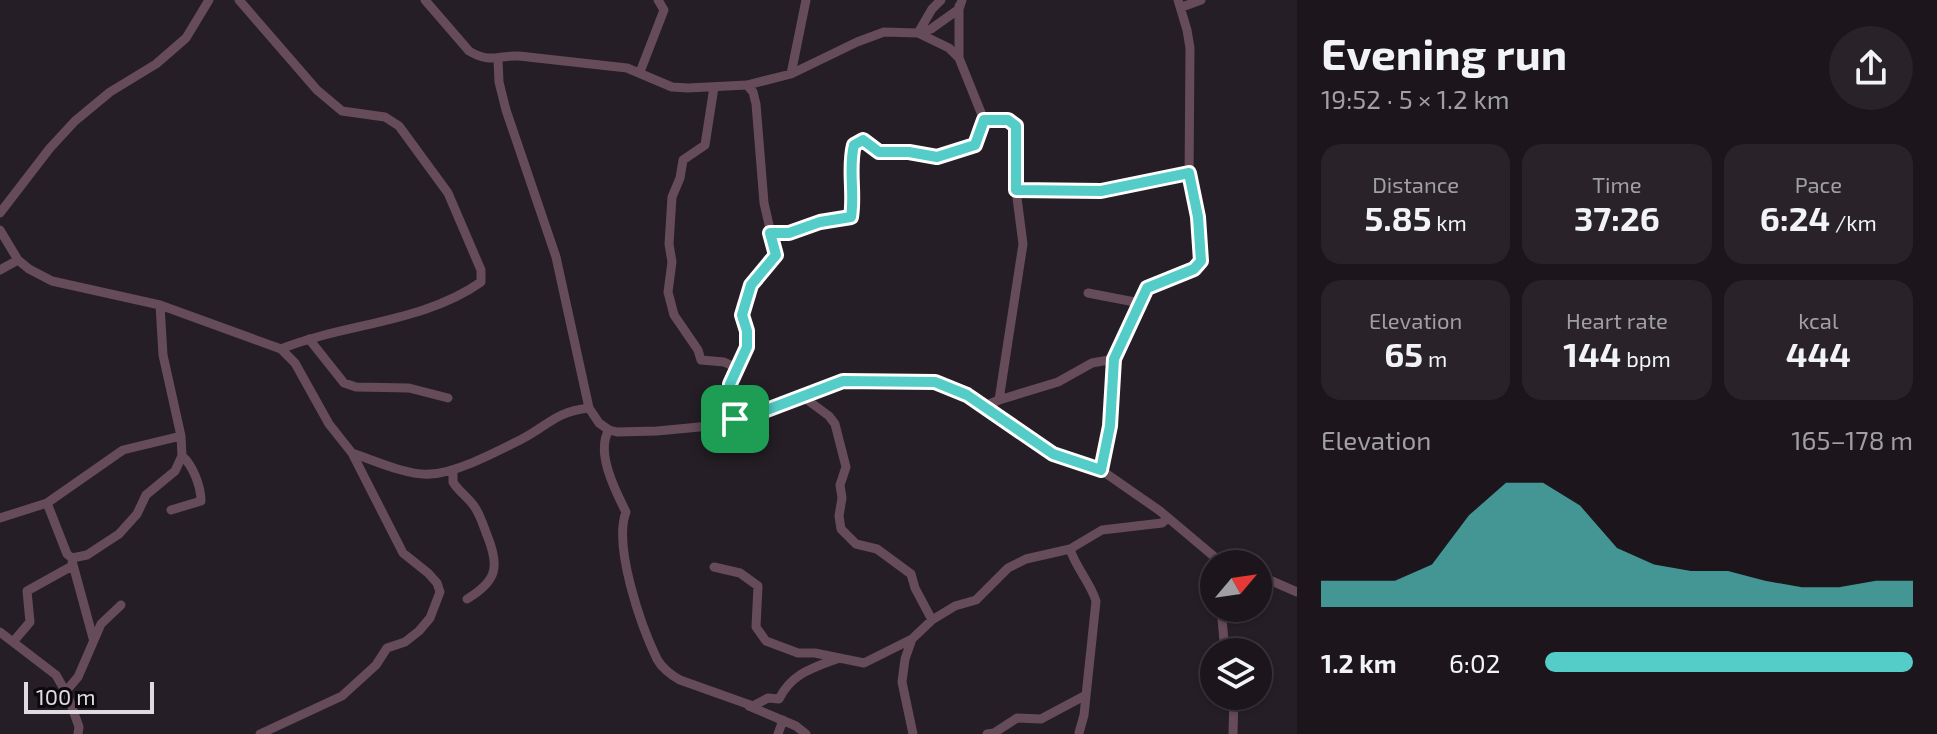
<!DOCTYPE html>
<meta charset="utf-8">
<style>
:root{--surface:#1c161c;--page:#292329;--text:#f1f3f6;--muted:#a09fa3;--line:#3a353b;--accent:#54cdc8}
body{margin:0;font-family:"Exo 2",sans-serif;background:var(--page);color:var(--text);height:100vh;display:flex;flex-direction:column;font-size:30px;white-space:nowrap}
*{box-sizing:border-box;margin:0}
p{font-size:26px;color:var(--muted)}
.icon{flex:none;width:44px;height:44px;fill:none;stroke:currentColor;stroke-width:2;stroke-linecap:round;stroke-linejoin:round}
.map{position:relative;flex:1;overflow:hidden}
.details{display:flex;flex-direction:column;background:var(--surface);width:640px}
.details>*{flex:none}
.needle{width:52px;rotate:61deg}
.buttons{position:absolute;left:1200px;top:550px;display:grid;gap:16px}
.buttons a{display:grid;place-items:center;width:72px;height:72px;border-radius:50%;background:var(--surface);box-shadow:0 2px 6px #0004,0 0 0 2px var(--line);font-size:40px}
.scale{position:absolute;left:24px;bottom:20px;width:130px;box-sizing:border-box;padding-left:8px;border:4px solid #e0dbe0;border-top:0;font-size:22px;line-height:28px;white-space:nowrap;color:#e0dbe0;-webkit-text-stroke:6px #0c090c;paint-order:stroke}
.pin{position:absolute;display:grid;place-items:center;width:68px;height:68px;color:#fff;margin:-34px;border-radius:16px;box-shadow:0 4px 12px #0006}
.round{display:grid;place-items:center;flex:none;width:84px;height:84px;border-radius:42px;background:var(--page)}
.head{display:flex;align-items:center;justify-content:space-between;height:136px;padding:0 24px}
h1{font-size:44px;font-weight:700;line-height:60px}
.figures{display:grid;grid-template-columns:repeat(3,1fr);gap:12px;height:136px;padding:8px 24px}
.figures div{display:grid;align-content:center;border-radius:20px;background:var(--page);text-align:center}
.figures b{font-size:34px;font-weight:700}
.figures small{font-size:22px;font-weight:400}
.figures p{font-size:22px}
.chart{height:224px;padding:16px 24px}
.chart p{display:flex;justify-content:space-between}
.chart svg{width:100%;height:144px;margin-top:8px;fill:var(--accent);opacity:.7}
ul{padding:0 24px;list-style:none;font-size:26px}
li{display:grid;grid-template-columns:128px 96px 1fr;align-items:center;height:60px}
li i{height:20px;border-radius:10px;background:var(--accent)}
main{display:flex;flex:1;min-height:0}
.map>svg:first-child{display:block}
.lines{fill:none;stroke-linecap:round;stroke-linejoin:round}
.minor{stroke:#664b58;stroke-width:9}
.route-casing{stroke:#fff;stroke-width:16}
.route{stroke:#54cdc8;stroke-width:10}
</style>
<main>
<div class="map">
<svg width="1297" height="734" viewBox="0 0 1297 734">
<rect width="100%" height="100%" fill="#251e26"/>
<g class="lines">
<path class="minor" d="M 239,0 L 317,90 L 342,111 L 385,117 L 399,126 L 448,193 L 481,270 L 481,282 C 423,323 345,323 281,349
M 425,0 L 469,51 C 491,64 497,55 519,56 L 627,68 L 672,87 L 688,88 L 747,85 L 791,74 L 857,42 L 884,32 L 918,33 L 931,29 L 959,9 L 962,0
M 941,0 L 932,9 L 918,33 L 949,48 L 959,58
M 1178,0 L 1187,30 L 1190,48 L 1189,183 L 1198,217 L 1202,250 L 1201,261 L 1189,272 L 1147,288 L 1114,359 L 1110,426 L 1101,470 L 1160,511 L 1217,559 L 1217,564
M 959,6 L 959,58 L 984,120 L 1008,120 L 1016,126 L 1016,190 L 1023,244 L 999,400
M 1182,7 L 1201,0
M 498,60 L 499,82 L 506,110 L 556,257 L 589,408 L 599,423 L 609,430 L 617,432 L 657,431 L 710,426 L 764,411 L 843,381 L 874,381 L 935,382 L 967,395 L 982,407 L 999,400 L 1058,382 L 1092,363 L 1114,359
M 640,72 L 664,10 L 658,0
M 791,74 L 806,0
M 714,87 L 705,145 L 683,160 L 680,178 L 672,197 L 669,244 L 672,262 L 668,292 L 674,315 L 698,350 L 701,360 L 724,362 L 737,368
M 1016,190 L 1101,191 L 1189,173
M 0,213 L 50,148 L 75,121 L 110,92 L 156,64 L 186,38 L 209,0
M 0,230 L 18,260 L 29,269 L 52,281 L 160,305 L 281,349 L 295,363 L 329,424 L 352,453 L 403,553 L 428,573 L 437,583 L 440,592 L 430,618 L 419,631 L 405,642 L 387,648 L 376,665 L 342,696 L 260,734
M 770,233 L 789,233 L 820,222 L 851,217 C 855,193 848,168 854,145 L 863,140 L 879,152 L 909,152 L 937,157 L 975,145 L 984,120
M 0,270 L 18,260
M 1088,293 L 1140,303
M 309,339 L 344,383 L 356,387 L 409,388 L 448,398
M 802,396 L 829,416 L 835,424 L 846,467 L 840,485 L 842,498 L 839,516 L 841,529 L 856,544 L 877,549 L 911,574 L 915,588 L 932,620
M 982,407 L 1053,454 L 1101,470
M 735,419 L 730,384 L 747,347 L 747,331 L 742,315 L 751,285 L 776,255 L 764,203 L 756,104 L 753,92 L 747,85
M 609,430 C 595,452 616,492 626,512 C 613,546 641,626 657,659 C 662,668 671,675 680,680 L 753,706 L 768,698 L 779,699 C 792,673 813,668 839,658
M 352,453 C 373,460 408,476 430,474 C 457,473 498,451 522,439 C 550,424 555,412 589,408
M 453,470 L 453,482 C 458,491 468,497 474,506 C 480,514 483,525 487,535 C 500,567 497,581 467,599
M 47,503 L 67,554 L 72,558 L 87,555 L 119,534 L 137,514 L 146,495 L 175,471 L 182,456 L 181,436 L 163,355 L 160,305
M 171,510 L 201,501 C 201,487 193,465 182,456
M 0,518 L 47,503 L 123,450 L 181,436
M 1070,549 C 1076,568 1090,582 1096,601 L 1084,715 L 1079,733
M 72,561 L 93,638
M 714,567 L 740,573 L 758,586 L 756,627 L 766,641 L 798,653 L 815,653 L 864,663 L 912,639
M 1258,575 L 1297,592
M 1221,608 L 1225,652
M 0,632 L 56,675 L 68,696 L 79,727 L 78,734
M 13,642 L 30,622 L 27,591 L 72,566
M 66,691 L 78,677 L 101,624 L 121,605
M 749,706 L 796,726 L 806,734
M 778,734 L 783,720
M 913,734 L 902,682 L 905,659 L 912,639 L 932,620 L 955,606 L 976,600 L 1008,568 L 1026,559 L 1070,549 L 1102,530 L 1162,523 L 1168,518
M 987,734 L 994,733 L 1017,718 L 1041,719 L 1086,695
M 1233,734 L 1234,696"/>
</g>
<g class="lines">
<defs>
<path id="route" d="M 984,120 L 1008,120 L 1016,126 L 1016,190 L 1101,191 L 1189,173 L 1198,217 L 1201,261 L 1194,269 L 1147,288 L 1114,359 L 1110,426 L 1101,470 L 1053,454 L 967,395 L 935,382 L 843,381 L 764,411 L 735,419 L 730,384 L 747,347 L 747,331 L 742,315 L 751,285 L 776,255 L 770,233 L 789,233 L 820,222 L 851,217 C 855,193 848,168 854,145 L 863,140 L 879,152 L 909,152 L 937,157 L 975,145 Z"/>
</defs>
<use href="#route" class="route-casing"/>
<use href="#route" class="route"/>
</g>
</svg>
<div class="buttons">
<a><svg class="needle" viewBox="-14 -14 28 28"><path d="M0-13l5 13h-10z" fill="#e53935"/><path d="M0 13l5-13h-10z" fill="#a09fa3"/></svg></a>
<a><svg class="icon" aria-label="layers" viewBox="0 0 24 24"><path d="M12 4l9 5-9 5-9-5zM3 14l9 5 9-5"/></svg></a>
</div>
<div class="scale">100 m</div>
<div class="pin" style="left:735px;top:419px;background:#1e9e55"><svg class="icon" aria-label="arrive" viewBox="0 0 24 24"><path d="M6 21V4h12l-3 4 3 4H6"/></svg></div>
</div>
<section class="details">
<div class="head"><div><h1>Evening run</h1><p>19:52 · 5 × 1.2 km</p></div><a class="round"><svg class="icon" aria-label="share" viewBox="0 0 24 24"><path d="M12 15V3M7 8l5-5 5 5M5 13v7h14v-7"/></svg></a></div>
<div class="figures">
<div><p>Distance</p><b>5.85<small> km</small></b></div>
<div><p>Time</p><b>37:26</b></div>
<div><p>Pace</p><b>6:24<small> /km</small></b></div>
</div>
<div class="figures">
<div><p>Elevation</p><b>65<small> m</small></b></div>
<div><p>Heart rate</p><b>144<small> bpm</small></b></div>
<div><p>kcal</p><b>444</b></div>
</div>
<div class="chart"><p><span>Elevation</span>165–178 m</p>
<svg viewBox="0 0 160 44" preserveAspectRatio="none"><path d="M0 44V36L10 36L20 36L30 31L40 16L50 6L60 6L70 13L80 26L90 31L100 33L110 33L120 36L130 38L140 38L150 36L160 36V44z"/></svg>
</div>
<ul>
<li><b>1.2 km</b>6:02<i style="width:100%"></i></li>
</ul>
</section>
</main>
